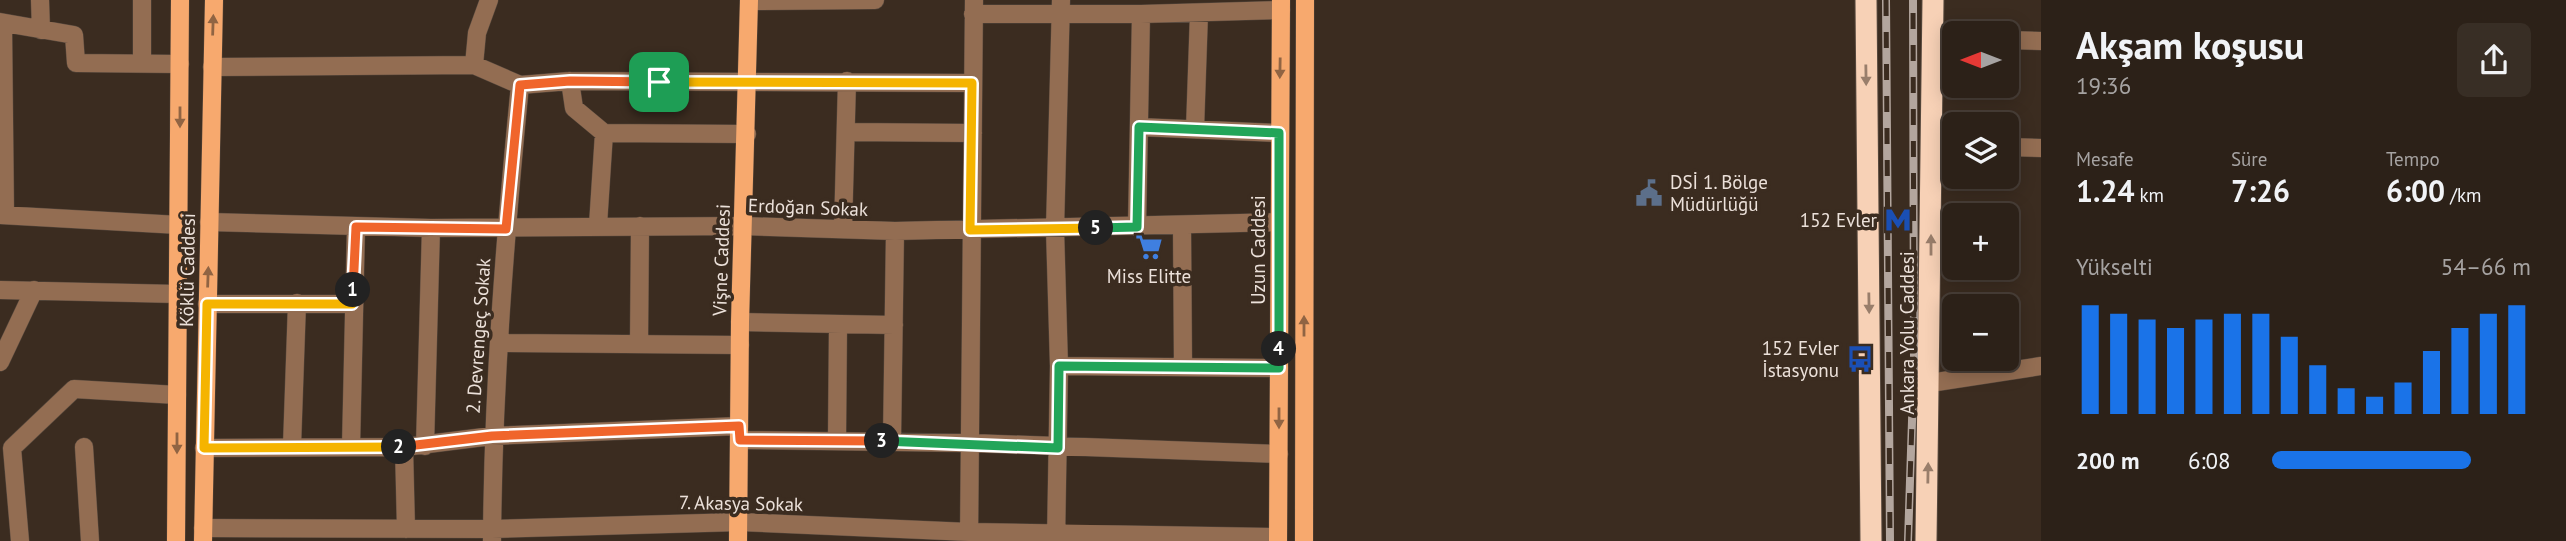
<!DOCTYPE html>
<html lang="tr">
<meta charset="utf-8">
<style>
:root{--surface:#2c2118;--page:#382e25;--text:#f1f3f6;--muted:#a6a3a2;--line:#483e37;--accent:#1a73e8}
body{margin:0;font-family:"PT Sans",sans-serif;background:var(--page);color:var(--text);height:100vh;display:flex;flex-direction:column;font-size:26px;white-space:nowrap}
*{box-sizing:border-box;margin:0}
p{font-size:23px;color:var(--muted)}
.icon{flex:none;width:38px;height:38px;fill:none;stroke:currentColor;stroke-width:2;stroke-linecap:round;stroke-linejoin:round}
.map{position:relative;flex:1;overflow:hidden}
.side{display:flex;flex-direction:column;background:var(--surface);width:525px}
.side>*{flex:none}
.needle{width:46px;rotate:270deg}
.buttons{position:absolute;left:1942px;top:21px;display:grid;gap:14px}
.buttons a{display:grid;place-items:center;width:77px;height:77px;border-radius:10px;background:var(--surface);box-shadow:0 4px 18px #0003,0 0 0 2px var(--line);font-size:35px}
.pin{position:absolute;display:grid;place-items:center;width:60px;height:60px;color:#fff;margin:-30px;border-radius:14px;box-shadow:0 4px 10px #0006}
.km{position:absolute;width:35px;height:35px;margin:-18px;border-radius:50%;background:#222;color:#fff;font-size:19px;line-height:35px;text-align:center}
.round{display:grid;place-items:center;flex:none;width:74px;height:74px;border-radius:10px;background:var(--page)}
.head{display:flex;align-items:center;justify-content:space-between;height:119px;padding:0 35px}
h1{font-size:38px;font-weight:600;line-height:52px}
.metrics{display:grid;grid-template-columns:repeat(3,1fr);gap:10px;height:119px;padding:7px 35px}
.metrics div{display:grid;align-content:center}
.metrics b{font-size:30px;font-weight:600}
.metrics small{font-size:19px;font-weight:400}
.metrics p{font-size:19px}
.chart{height:196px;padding:14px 35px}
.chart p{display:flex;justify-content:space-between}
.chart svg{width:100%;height:126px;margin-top:7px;stroke:var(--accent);stroke-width:6}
ul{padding:0 35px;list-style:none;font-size:23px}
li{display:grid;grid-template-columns:112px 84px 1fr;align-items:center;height:52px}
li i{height:18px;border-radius:9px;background:var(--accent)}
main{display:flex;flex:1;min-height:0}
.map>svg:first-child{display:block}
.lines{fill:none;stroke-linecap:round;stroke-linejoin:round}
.minor-casing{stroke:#57493e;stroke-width:19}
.major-casing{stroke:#57493e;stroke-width:19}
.highway-casing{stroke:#57493e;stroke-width:23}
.minor{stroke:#936d52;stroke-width:18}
.major{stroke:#f7a96e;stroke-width:18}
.highway{stroke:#f7d1b6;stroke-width:21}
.rail-casing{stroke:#b3a69e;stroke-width:8}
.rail{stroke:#3b2c20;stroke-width:5;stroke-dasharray:16;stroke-linecap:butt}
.oneway{fill:#906443}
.oneway2{fill:#997e6b}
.split-1-casing{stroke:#fff;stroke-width:14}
.split-2-casing{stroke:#fff;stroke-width:14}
.split-3-casing{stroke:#fff;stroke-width:14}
.split-4-casing{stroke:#fff;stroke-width:14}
.split-5-casing{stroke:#fff;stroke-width:14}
.split-6-casing{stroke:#fff;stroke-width:14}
.split-1{stroke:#f0652b;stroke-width:9}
.split-2{stroke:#f5b400;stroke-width:9}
.split-3{stroke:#f0652b;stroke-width:9}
.split-4{stroke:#22a559;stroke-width:9}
.split-5{stroke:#22a559;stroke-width:9}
.split-6{stroke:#f5b400;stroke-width:9}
.labels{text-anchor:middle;stroke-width:7;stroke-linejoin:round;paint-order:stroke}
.poi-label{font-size:19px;fill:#ece1da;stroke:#3b2c20;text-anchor:end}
.street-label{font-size:19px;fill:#ece1da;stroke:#3b2c20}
</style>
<main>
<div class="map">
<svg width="2041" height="541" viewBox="0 0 2041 541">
<rect width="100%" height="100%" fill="#3b2c20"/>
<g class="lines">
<defs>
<path id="minor" d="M 40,0 L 41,30
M 142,0 L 142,64
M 489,0 L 477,33 L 474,65 L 520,85 C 505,237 493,388 492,541
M 749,1 L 875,0
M 973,14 L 1141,14 L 1281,10
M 0,22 L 74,35 L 76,63 L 180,64
M 3,23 L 5,214
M 1932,38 L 1955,38
M 2007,40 L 2041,41
M 212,67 L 474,65
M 570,81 L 574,108 L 604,133 L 598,225
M 520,85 L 570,81 L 972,83
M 1139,127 L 1279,133
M 1195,129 L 1199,13
M 846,132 L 973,133
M 604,133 L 747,134
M 1931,145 L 1955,145
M 2007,147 L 2041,148
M 0,215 L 179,225
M 209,222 L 431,228 L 743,226 L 895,231 L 1278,222
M 1182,226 L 1183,365
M 1137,227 L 1141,14
M 843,229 L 847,81
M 0,290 L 178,294
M 207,304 L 352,304
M 740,322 L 894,325
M 499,343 L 740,345
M 639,344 L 640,226
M 0,362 L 34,290
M 1059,366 L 1279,368
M 1930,383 L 2041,366
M 740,440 L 971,443 L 1279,454
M 837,440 L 838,324
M 892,441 L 895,231
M 292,446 L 297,303
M 425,446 L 431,228
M 84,447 L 90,541
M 351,447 L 356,227
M 404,447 L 406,529
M 204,448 L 404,447 L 492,436 L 739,426
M 203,528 L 492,529 L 740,522 L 969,532 L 1277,537
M 20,541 L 12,448 L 74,389 L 177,395
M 969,541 L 974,0
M 1056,541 L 1059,366 L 1055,229 L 1061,0"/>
<path id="major" d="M 176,541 L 180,0
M 203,541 L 214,0
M 738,541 L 740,322 L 749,0
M 1278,541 L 1281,0
M 1304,541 L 1305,0"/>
<path id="highway" d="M 1866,0 L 1871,541
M 1926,541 L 1933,0"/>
</defs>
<use href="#minor" class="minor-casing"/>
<use href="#major" class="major-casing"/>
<use href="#highway" class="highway-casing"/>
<use href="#minor" class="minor"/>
<use href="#major" class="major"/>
<use href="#highway" class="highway"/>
<defs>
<path id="rail" d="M 1886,0 L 1890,541
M 1908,541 L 1914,361 L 1913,0"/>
</defs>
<use href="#rail" class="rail-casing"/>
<use href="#rail" class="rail"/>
</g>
<defs><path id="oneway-solid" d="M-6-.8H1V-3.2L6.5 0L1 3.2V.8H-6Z" transform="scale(1.75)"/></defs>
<g class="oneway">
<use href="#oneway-solid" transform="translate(213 25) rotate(-88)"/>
<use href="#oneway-solid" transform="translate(1280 68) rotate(91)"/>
<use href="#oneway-solid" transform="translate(180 117) rotate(90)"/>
<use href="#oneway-solid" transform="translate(208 277) rotate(-88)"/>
<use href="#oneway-solid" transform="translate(1304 326) rotate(-90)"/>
<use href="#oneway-solid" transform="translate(1279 418) rotate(90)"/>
<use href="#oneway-solid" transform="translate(177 443) rotate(90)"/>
</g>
<g class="oneway2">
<use href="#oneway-solid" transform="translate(1866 75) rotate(89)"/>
<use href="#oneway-solid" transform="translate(1931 245) rotate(-90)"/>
<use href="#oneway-solid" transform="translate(1869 303) rotate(89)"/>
<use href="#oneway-solid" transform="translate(1928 473) rotate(-89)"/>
</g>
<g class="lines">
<defs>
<path id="split-1" d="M 353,290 L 356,227 L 506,229 L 520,85 L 570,81 L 659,82"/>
<path id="split-2" d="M 353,290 L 352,304 L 207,304 L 204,448 L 399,447"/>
<path id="split-3" d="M 399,447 L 492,436 L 739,426 L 740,440 L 882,441"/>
<path id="split-4" d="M 882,441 L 1058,448 L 1059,366 L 1279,368 L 1279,349"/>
<path id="split-5" d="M 1096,228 L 1137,227 L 1139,127 L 1279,133 L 1279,349"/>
<path id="split-6" d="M 659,82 L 972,83 L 970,230 L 1096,228"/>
</defs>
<use href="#split-1" class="split-1-casing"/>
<use href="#split-2" class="split-2-casing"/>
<use href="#split-3" class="split-3-casing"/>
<use href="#split-4" class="split-4-casing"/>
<use href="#split-5" class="split-5-casing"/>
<use href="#split-6" class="split-6-casing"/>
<use href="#split-1" class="split-1"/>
<use href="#split-2" class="split-2"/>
<use href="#split-3" class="split-3"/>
<use href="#split-4" class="split-4"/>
<use href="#split-5" class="split-5"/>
<use href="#split-6" class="split-6"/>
</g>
<defs>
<symbol id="civic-bare" viewBox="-9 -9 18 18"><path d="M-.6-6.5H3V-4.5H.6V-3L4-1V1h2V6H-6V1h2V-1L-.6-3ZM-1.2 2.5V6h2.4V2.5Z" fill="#5c6f8a" stroke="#3b2c20" stroke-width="2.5" paint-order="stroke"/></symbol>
<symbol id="metro-bare" viewBox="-9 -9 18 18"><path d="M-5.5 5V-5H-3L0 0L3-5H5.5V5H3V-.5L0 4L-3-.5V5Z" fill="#1a4fb4" stroke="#3b2c20" stroke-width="2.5" paint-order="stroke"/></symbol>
<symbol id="supermarket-bare" viewBox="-9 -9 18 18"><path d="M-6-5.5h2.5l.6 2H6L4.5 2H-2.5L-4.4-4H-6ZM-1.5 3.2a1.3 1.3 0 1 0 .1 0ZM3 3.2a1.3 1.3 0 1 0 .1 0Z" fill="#3f7fe0" stroke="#3b2c20" stroke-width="2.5" paint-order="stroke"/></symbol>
<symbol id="bus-bare" viewBox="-9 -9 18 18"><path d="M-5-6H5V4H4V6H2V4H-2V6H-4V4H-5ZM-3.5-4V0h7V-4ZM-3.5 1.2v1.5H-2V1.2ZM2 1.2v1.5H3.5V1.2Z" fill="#1a4fb4" stroke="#3b2c20" stroke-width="2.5" paint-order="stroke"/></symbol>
</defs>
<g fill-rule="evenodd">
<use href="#civic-bare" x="1630" y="174" width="38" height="38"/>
<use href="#metro-bare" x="1879" y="201" width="38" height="38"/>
<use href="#supermarket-bare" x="1130" y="228" width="38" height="38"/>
<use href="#bus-bare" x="1841" y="340" width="38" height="38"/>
</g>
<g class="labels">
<g class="poi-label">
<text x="1670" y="189" text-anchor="start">DSİ 1. Bölge<tspan x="1670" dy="22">Müdürlüğü</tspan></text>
<text x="1877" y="227">152 Evler</text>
<text x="1149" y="283" text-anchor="middle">Miss Elitte</text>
<text x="1839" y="355">152 Evler<tspan x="1839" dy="22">İstasyonu</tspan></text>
</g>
<g class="street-label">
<text transform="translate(808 207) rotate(2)" y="7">Erdoğan Sokak</text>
<text transform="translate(1258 250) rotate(-90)" y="7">Uzun Caddesi</text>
<text transform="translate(721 260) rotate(-88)" y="7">Vişne Caddesi</text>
<text transform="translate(187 270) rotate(-89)" y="7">Köklü Caddesi</text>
<text transform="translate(1907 333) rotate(-90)" y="7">Ankara Yolu Caddesi</text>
<text transform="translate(478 336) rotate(-86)" y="7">2. Devrengeç Sokak</text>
<text transform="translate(741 503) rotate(1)" y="7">7. Akasya Sokak</text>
</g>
</g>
</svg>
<div class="buttons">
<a><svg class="needle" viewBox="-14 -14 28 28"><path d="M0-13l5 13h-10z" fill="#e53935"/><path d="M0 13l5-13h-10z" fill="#a6a3a2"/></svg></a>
<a><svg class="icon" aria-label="layers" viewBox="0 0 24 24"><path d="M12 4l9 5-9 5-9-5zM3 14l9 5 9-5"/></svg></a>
<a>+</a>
<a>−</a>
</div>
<div class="pin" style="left:659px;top:82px;background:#1e9e55"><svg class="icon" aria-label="arrive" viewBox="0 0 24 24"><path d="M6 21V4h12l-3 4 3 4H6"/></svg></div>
<b class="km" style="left:353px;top:290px">1</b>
<b class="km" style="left:399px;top:447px">2</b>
<b class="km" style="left:882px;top:441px">3</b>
<b class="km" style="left:1279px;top:349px">4</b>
<b class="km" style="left:1096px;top:228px">5</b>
</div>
<section class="side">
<div class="head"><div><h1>Akşam koşusu</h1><p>19:36</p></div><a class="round"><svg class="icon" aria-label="share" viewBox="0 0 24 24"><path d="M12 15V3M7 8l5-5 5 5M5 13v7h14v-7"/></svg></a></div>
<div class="metrics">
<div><p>Mesafe</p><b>1.24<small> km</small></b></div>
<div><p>Süre</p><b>7:26</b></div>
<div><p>Tempo</p><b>6:00<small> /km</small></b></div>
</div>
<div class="chart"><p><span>Yükselti</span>54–66 m</p>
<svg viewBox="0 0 160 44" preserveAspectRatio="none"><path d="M5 44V6M15 44V9M25 44V11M35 44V14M45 44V11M55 44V9M65 44V9M75 44V17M85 44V27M95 44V35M105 44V38M115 44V33M125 44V22M135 44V14M145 44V9M155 44V6"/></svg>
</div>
<ul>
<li><b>200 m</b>6:08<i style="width:77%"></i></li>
</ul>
</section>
</main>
